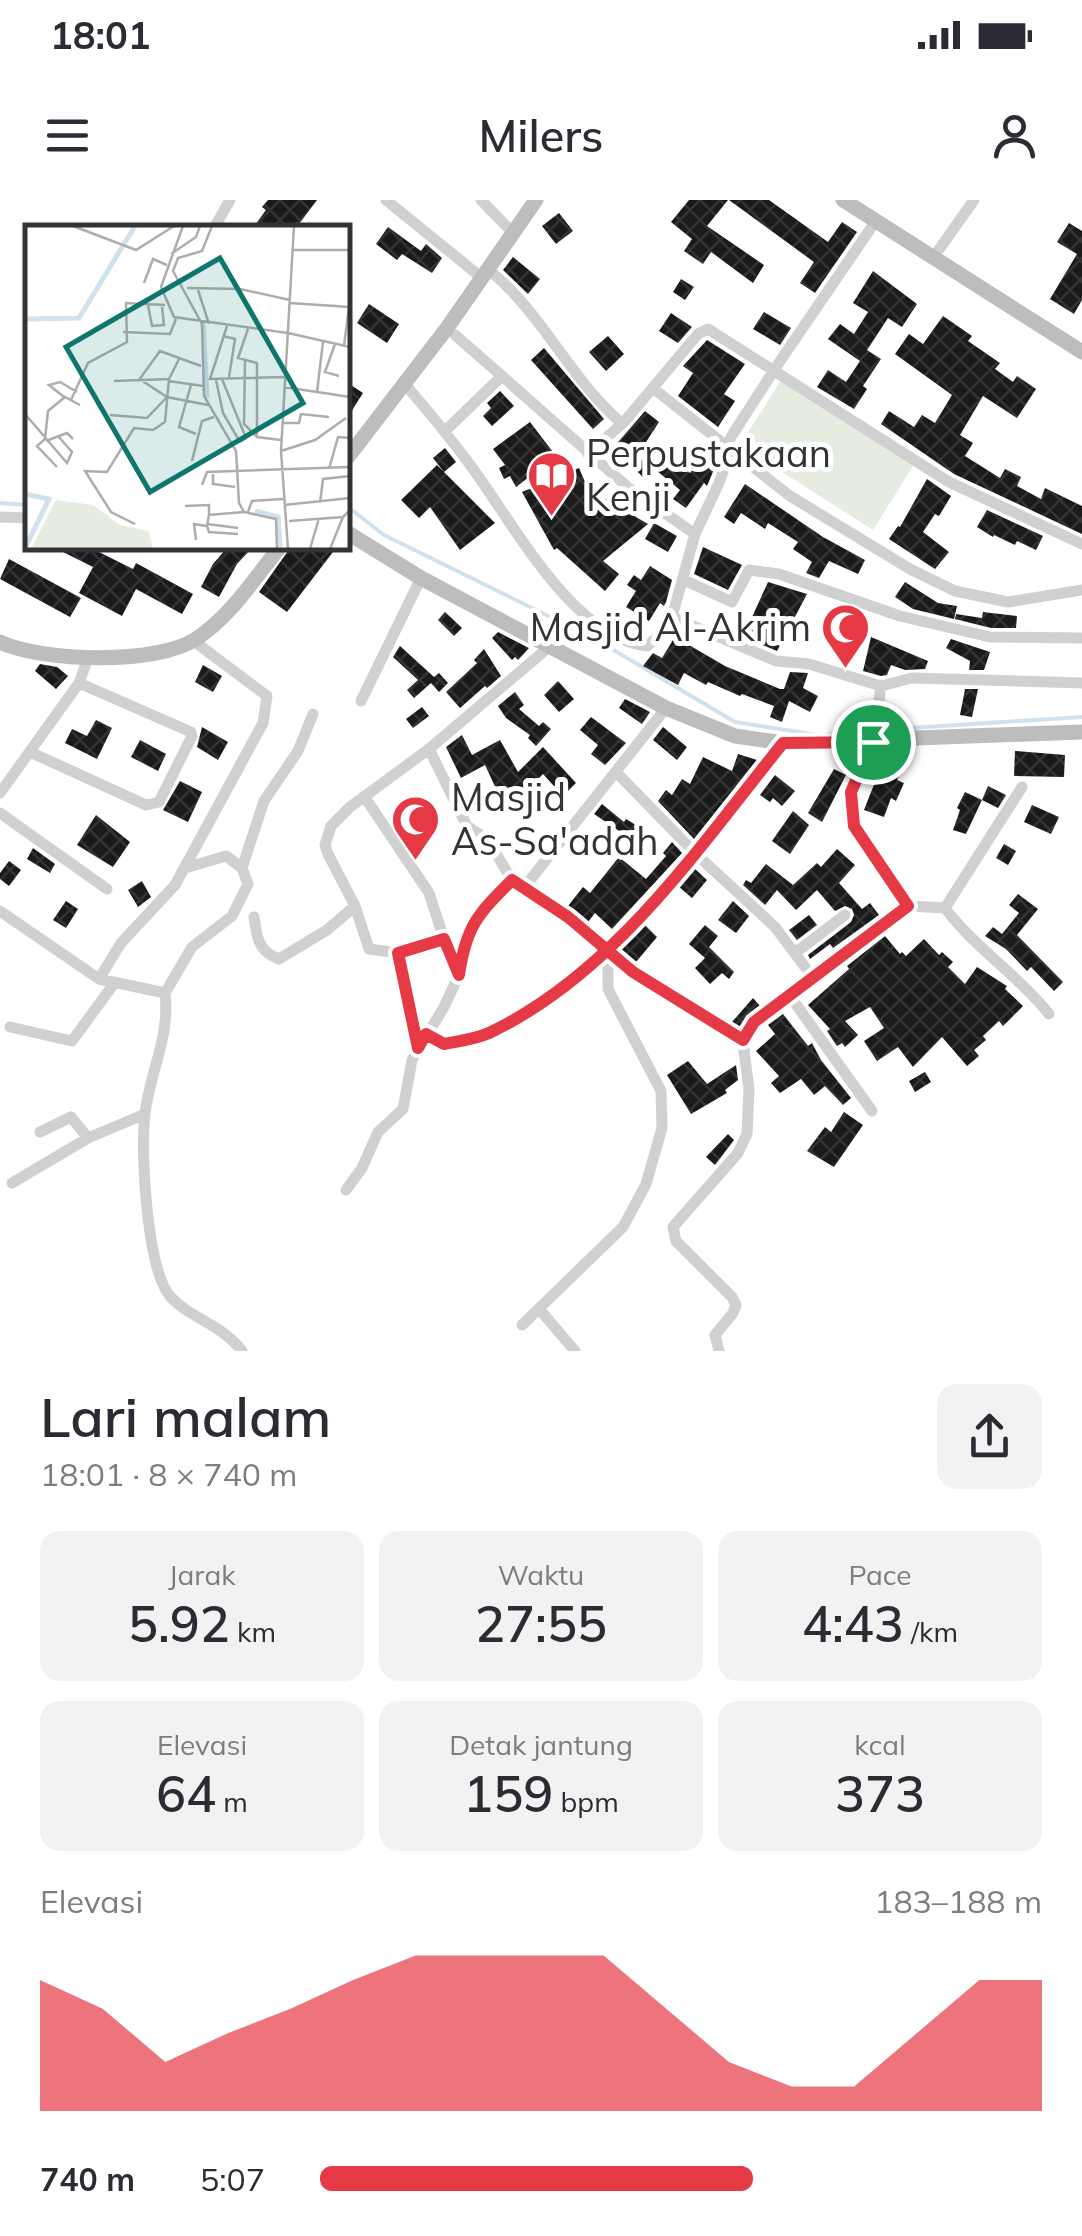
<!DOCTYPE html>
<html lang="id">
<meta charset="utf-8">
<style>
:root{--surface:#fff;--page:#f2f2f3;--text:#2b2b33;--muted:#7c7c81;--accent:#e63946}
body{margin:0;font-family:Mulish,sans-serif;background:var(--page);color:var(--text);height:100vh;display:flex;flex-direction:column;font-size:38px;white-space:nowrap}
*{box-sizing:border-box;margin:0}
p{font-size:32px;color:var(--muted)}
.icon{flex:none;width:55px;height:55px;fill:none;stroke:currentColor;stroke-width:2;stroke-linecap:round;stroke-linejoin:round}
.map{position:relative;height:1151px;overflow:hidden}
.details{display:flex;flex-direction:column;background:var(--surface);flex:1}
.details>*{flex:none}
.pin{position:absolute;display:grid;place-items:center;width:85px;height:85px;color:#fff;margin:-42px;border:5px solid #fff;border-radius:50%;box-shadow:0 2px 10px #0007}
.round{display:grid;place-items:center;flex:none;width:105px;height:105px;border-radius:20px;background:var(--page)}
.headline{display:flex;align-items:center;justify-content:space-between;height:170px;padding:0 40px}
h1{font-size:55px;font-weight:600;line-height:75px}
.metrics{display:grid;grid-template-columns:repeat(3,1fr);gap:15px;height:170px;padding:10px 40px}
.metrics div{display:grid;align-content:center;border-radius:20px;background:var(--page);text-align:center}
.metrics b{font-size:50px;font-weight:600}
.metrics small{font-size:28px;font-weight:400}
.metrics p{font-size:28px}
.chart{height:280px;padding:20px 40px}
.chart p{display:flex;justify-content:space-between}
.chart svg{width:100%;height:180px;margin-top:10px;fill:var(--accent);opacity:.7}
ul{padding:0 40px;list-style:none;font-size:32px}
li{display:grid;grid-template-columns:160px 120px 1fr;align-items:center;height:75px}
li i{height:25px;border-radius:12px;background:var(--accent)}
.status{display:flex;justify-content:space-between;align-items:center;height:70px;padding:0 50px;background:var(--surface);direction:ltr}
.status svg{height:28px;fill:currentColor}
header{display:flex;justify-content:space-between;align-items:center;height:130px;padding:0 40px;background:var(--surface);font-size:45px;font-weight:600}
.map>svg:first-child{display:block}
.pitch{fill:#e6ecdf}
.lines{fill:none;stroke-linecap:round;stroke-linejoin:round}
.stream{stroke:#cfe2ee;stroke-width:4}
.building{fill:url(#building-cross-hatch)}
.street{stroke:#d0d0d0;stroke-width:11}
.secondary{stroke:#bdbdbd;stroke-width:15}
.route-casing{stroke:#fff;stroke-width:20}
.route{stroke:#e63946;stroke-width:12}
.labels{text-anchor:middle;stroke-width:10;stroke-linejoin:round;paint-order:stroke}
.poi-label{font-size:38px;fill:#333;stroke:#fff;text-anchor:start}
.inset-river{fill:none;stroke:#cfe2ee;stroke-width:5}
.inset-road{fill:none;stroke:#adadad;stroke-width:2.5}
.view{fill:#0f766e;fill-opacity:0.15;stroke:#0f766e;stroke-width:5}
.inset-edge{fill:none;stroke:#333;stroke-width:5}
</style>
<div class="status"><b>18:01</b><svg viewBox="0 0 49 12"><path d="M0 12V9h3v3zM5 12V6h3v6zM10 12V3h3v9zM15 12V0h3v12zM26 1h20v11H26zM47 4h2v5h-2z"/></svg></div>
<header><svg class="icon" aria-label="menu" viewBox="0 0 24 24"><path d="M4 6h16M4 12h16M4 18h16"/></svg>Milers<svg class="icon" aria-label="person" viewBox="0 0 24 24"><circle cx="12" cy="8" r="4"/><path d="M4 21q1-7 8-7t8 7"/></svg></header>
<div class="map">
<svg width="1082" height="1151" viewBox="0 0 1082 1151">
<defs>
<pattern id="building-cross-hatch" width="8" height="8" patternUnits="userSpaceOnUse" patternTransform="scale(2.5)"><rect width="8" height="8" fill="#1a1a1a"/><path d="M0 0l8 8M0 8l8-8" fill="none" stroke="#333"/></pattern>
</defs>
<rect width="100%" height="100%" fill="#fff"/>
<path class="pitch" d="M 783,177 L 916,261 L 873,330 L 740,245 Z"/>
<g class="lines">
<path class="stream" d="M 0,303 L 28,305
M 348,307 L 384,335 L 595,439 L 735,522 L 818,535 L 871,531
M 880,530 L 1082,517"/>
</g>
<path class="building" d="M 268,0 L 317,0 L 296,28 L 253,28 L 266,10 L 262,7 Z
M 689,0 L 728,0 L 707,26 L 764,65 L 753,83 L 711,52 L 703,64 L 684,51 L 692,39 L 671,22 Z
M 729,0 L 769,0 L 828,42 L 842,22 L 857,32 L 815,93 L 800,83 L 814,62 Z
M 559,13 L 573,31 L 556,44 L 542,26 Z
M 1069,23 L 1082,31 L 1082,100 L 1074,114 L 1050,99 L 1077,54 L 1057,42 Z
M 388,27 L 421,51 L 426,44 L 442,58 L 432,73 L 402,54 L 397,60 L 376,44 Z
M 513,57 L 540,79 L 528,94 L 503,70 Z
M 873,71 L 917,104 L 902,127 L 888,118 L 867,150 L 881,159 L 863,186 L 867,189 L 854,209 L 817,187 L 828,170 L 846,182 L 860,161 L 828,139 L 840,124 L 854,134 L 868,112 L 853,103 Z
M 681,79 L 694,87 L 685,100 L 673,92 Z
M 369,104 L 399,124 L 387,143 L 357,123 Z
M 764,112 L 791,128 L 780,145 L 753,129 Z
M 671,113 L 692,127 L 678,143 L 659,131 Z
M 943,116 L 972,136 L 968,141 L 1000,163 L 995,169 L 1013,182 L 1017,176 L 1036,189 L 1017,218 L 983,196 L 960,235 L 973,243 L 965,256 L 1000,278 L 1005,269 L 1021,277 L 1017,286 L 1041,299 L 1045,288 L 1082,306 L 1082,334 L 954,274 L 881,224 L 889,211 L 914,227 L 922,215 L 935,223 L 952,195 L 895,154 L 909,134 L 923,144 Z
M 608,136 L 624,154 L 606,171 L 589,152 Z
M 707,140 L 745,164 L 724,194 L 735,201 L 718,227 L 678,196 L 693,173 L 683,166 Z
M 544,148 L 604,219 L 593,229 L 531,160 Z
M 348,183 L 363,193 L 348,217 Z
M 500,191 L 514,206 L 492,226 L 483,216 L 491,208 L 487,203 Z
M 645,211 L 659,222 L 637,256 L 654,271 L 646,280 L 613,248 Z
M 530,222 L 556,256 L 516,287 L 510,276 L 504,279 L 499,268 L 505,265 L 493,249 Z
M 445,248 L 456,262 L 444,272 L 433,258 Z
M 702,255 L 715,263 L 715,267 L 707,286 L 704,283 L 686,308 L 673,299 L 680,290 L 657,271 L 671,256 L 690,273 Z
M 437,265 L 495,323 L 460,350 L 430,307 L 419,318 L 401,300 Z
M 579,268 L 588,289 L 648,324 L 603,361 L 619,374 L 605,391 L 557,348 L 554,350 L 522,292 Z
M 927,279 L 951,296 L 939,316 L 935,314 L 923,332 L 949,352 L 935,369 L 889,339 L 898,326 L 900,327 Z
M 745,284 L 823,337 L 865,360 L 858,374 L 829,361 L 819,378 L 806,373 L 812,362 L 793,349 L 798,342 L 768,323 L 765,329 L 741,313 L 734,324 L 724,317 Z
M 987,310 L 1043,336 L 1036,350 L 1017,341 L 1015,345 L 994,335 L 993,337 L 977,327 Z
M 654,323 L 677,336 L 668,352 L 645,339 Z
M 703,347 L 742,365 L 728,390 L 694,374 Z
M 55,348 L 91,348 L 133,369 L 136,363 L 193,394 L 182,414 L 136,389 L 122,416 L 79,393 L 93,367 Z
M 227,348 L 252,348 L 237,364 L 219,397 L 201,387 L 213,364 Z
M 290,348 L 336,348 L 287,412 L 259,392 Z
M 9,359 L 81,398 L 70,417 L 0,379 Z
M 650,366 L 672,380 L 666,402 L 664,406 L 660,403 L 649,421 L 626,407 L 636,391 L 627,385 L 634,375 L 641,380 Z
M 768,382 L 807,394 L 777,451 L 743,437 Z
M 905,382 L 938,403 L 957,406 L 954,419 L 913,409 L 895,397 Z
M 445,412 L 462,428 L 454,436 L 438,420 Z
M 983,412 L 1017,416 L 1016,428 L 991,428 L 955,419 L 956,414 L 982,418 Z
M 679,430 L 694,436 L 689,445 L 725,466 L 780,489 L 784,489 L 790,472 L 808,473 L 803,488 L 818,496 L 810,512 L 789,501 L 782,522 L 770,517 L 774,506 L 742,494 L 740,496 L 708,482 L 706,485 L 684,473 L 678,485 L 643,466 L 653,453 L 662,458 Z
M 498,432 L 529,448 L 518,460 L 515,457 L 512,460 L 492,438 Z
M 871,437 L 928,461 L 925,469 L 905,470 L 891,465 L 887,475 L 881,476 L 863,471 Z
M 951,439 L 990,452 L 984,470 L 969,470 L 970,461 L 946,448 Z
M 400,446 L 434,477 L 439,473 L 448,483 L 439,492 L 431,483 L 414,498 L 407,490 L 418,480 L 393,457 Z
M 484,449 L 501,476 L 487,488 L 485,486 L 460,508 L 446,492 L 477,463 L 474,460 Z
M 40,464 L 57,467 L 68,476 L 56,489 L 35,471 Z
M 203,465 L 222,476 L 213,492 L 195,482 Z
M 558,481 L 574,499 L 559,512 L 544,495 Z
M 965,489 L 978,489 L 972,517 L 960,515 Z
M 515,492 L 524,505 L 519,509 L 539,526 L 543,522 L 551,529 L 536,546 L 528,538 L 530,535 L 506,518 L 498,506 Z
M 625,499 L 650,512 L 642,524 L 619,508 Z
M 422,507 L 429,516 L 413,528 L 406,519 Z
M 591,517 L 626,543 L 605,565 L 591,554 L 598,545 L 580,530 Z
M 96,520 L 112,528 L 97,559 L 65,543 L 72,529 L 87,536 Z
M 202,527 L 228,542 L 218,560 L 197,547 Z
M 663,527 L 687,547 L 677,560 L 653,540 Z
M 462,535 L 472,555 L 500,540 L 518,572 L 543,547 L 576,583 L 563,596 L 543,574 L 528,589 L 533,600 L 520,607 L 510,587 L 498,593 L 485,565 L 461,578 L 446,547 Z
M 140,540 L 166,554 L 158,571 L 131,557 Z
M 1015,551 L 1065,555 L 1064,577 L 1014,576 Z
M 884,552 L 907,561 L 897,580 L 904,583 L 896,601 L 891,598 L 884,617 L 864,610 L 880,569 L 876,568 Z
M 738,554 L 757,560 L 694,639 L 658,601 L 666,590 L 672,595 L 682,579 L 690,584 L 703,557 L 732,571 Z
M 834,569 L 846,575 L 822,622 L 808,613 Z
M 775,575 L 795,591 L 782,606 L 773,598 L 770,602 L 760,595 Z
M 180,581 L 202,592 L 188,622 L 163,610 Z
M 988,586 L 1006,595 L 998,608 L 982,600 Z
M 965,592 L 982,600 L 966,634 L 953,630 L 960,610 L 957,608 Z
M 602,604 L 624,622 L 626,619 L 644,630 L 641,634 L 645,638 L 640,645 L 594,614 Z
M 1032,605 L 1059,617 L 1051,634 L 1024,622 Z
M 793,611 L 809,625 L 790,654 L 772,641 Z
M 96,615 L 130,642 L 113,667 L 77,645 Z
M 672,642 L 682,653 L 612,729 L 595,713 L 588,722 L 568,706 L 583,687 L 590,693 L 619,657 L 646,679 L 666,656 L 663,653 Z
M 1004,644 L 1016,651 L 1008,665 L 996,658 Z
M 33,648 L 55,664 L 50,673 L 27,659 Z
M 837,649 L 855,665 L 839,683 L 862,709 L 870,703 L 879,715 L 833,748 L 830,744 L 810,759 L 808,755 L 851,722 L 854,715 L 852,709 L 845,706 L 835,711 L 817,690 L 796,710 L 777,690 L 765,705 L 743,685 L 746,680 L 751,683 L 766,664 L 793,685 L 817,663 L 821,667 Z
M 9,661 L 21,670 L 9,686 L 0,679 L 0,673 Z
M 694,668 L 707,680 L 692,698 L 678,686 Z
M 142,681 L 151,697 L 138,707 L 128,690 Z
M 1018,694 L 1038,709 L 1017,735 L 1063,782 L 1054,791 L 1031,767 L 1027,771 L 1006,749 L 985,736 L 993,727 L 1002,734 L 1019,713 L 1009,705 Z
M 66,701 L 78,709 L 66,728 L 53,720 Z
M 733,701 L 749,716 L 736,733 L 718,720 Z
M 809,715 L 817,725 L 797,740 L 789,730 Z
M 644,724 L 657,737 L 636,762 L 620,749 Z
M 705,725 L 718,736 L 709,747 L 734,772 L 729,779 L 722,773 L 710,784 L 695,768 L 705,758 L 689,744 Z
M 885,736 L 900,754 L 902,752 L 906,756 L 924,739 L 939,755 L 942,752 L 953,762 L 948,767 L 965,784 L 977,767 L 1007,786 L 1005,789 L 1023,806 L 1003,826 L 999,821 L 983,836 L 986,840 L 974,850 L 979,856 L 967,866 L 942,837 L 913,867 L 898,847 L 877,861 L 864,841 L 884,828 L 870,807 L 845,821 L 858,835 L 845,847 L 842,843 L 837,846 L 827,831 L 830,829 L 808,805 L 849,769 L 847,766 Z
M 753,798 L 761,807 L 739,827 L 732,822 Z
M 783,814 L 808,846 L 812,843 L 821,860 L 851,898 L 843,905 L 825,886 L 814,895 L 801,879 L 780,893 L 771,883 L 779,876 L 756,851 L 775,834 L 768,825 Z
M 688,861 L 707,884 L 736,865 L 738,880 L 725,890 L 727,893 L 691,914 L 667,875 Z
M 925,872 L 931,882 L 915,892 L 909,881 Z
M 844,912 L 863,925 L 834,967 L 807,951 L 825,927 L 831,932 Z
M 728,934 L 734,940 L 715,965 L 706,957 Z"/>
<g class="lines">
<path class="street" d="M 386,0 L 482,78
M 481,0 L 513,33
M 214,28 L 230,0
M 933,58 L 974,0
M 489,70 C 541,112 568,175 618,220 L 624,222 L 698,134 L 708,129 L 949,282 L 1082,344
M 455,135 L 502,176
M 403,182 C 429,212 453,241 476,273 C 515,327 575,439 647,446 L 665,431 L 672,417 L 695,334 L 719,283 L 724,269 L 724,255 L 731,237 L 774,170 L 875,22
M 654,189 L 790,296 L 910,369 L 955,391 L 1008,402 L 1082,390
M 445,231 L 502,176 L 630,289 L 695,334
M 588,254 L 624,222
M 0,317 L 28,318
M 684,380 L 732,402 L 749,370 L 779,374 L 900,416 L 990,437 L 1082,438
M 672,417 L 776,461 L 809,464 L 881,486 L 912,478 L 1082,483
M 881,486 L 873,542 L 851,592 L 850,606 L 854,626 L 908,706 L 945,708 C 975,748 1018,775 1049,814
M 361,501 L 421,378
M 429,549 L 467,626 L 487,639 L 512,680 L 568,717 L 633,772 L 743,840
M 30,552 L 146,605 L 159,602 L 192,536 L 191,532 L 79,483
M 616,572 L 696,654 L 775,727 L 814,779 L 908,706
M 0,593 L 79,483 L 88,458
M 364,596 L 429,693 L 444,739
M 0,613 L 107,689
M 242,668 L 264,601 L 298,551 L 313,514
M 523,689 L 666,508
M 945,708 L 1022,587
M 0,711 L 99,779 L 165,793 C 170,840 150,870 145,914 C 140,951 147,1066 169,1095 C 188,1118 222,1124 242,1151
M 254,717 C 257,738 258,751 279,759 L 327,730 L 355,706
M 398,753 L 444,739 L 457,771
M 795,753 L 845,715
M 99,779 L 121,743 L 175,685 L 263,523 L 267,496 L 199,445
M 165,793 L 192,747 L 232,716 L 248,684 L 242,668 L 226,656 L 185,668
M 790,796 L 872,911
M 10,827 L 72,841 L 113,785
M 427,834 L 445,845 C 459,841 476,839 489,833 C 503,827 516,816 528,808 C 635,741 704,639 783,543
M 418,847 L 398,753 L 369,749 L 355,706 L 328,654 L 325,645 L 331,626 L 350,607 L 429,549 L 549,447
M 40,932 L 71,917 L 88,938 L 145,914
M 12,983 L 88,938
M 346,990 L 362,968 L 378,932 L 403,909 L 412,860 L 444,807 L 459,775 L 464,740 L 481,712 L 512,680
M 540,1110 L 575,1151
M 522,1125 L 623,1027 L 646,984 L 662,928 L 661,891 L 608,789 L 608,748
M 719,1151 L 715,1135 L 733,1113 L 736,1105 L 732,1097 L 676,1041 L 673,1027 L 738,953 L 747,934 L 749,889 L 744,851 L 745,834 L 754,823 L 814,779"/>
<path class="secondary" d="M 843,0 L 1082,152
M 348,257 L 447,128 L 536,0
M 348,333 L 421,378 L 666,508 L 735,536 L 783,543 L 859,543 L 915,538 L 1082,532
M 0,442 C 43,462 156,465 196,439 C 231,416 254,379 279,348"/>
</g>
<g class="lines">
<defs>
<path id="route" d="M 873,542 L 783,543 C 699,647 614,774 489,833 C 476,839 459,841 444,844 L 426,834 L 418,848 L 398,753 L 444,739 L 459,775 C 466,726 478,714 512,680 L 568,717 L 633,772 L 743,840 L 754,822 L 908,706 L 854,626 L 851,592 L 873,542"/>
</defs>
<use href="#route" class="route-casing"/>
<use href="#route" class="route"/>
</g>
<defs>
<symbol id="library-pin" viewBox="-11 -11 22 30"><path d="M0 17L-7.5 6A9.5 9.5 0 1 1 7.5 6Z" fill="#e63946" stroke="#fff"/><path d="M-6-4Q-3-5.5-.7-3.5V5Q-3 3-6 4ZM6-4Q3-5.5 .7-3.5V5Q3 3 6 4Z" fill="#fff"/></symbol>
<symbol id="mosque-pin" viewBox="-11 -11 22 30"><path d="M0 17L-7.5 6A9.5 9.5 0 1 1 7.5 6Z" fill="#e63946" stroke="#fff"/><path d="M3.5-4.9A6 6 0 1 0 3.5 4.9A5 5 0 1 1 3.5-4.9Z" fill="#fff"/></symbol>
</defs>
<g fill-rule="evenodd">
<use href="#library-pin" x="524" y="248" width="55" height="75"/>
<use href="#mosque-pin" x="818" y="400" width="55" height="75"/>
<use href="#mosque-pin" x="388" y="592" width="55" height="75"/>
</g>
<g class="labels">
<g class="poi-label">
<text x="586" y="267">Perpustakaan<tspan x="586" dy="44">Kenji</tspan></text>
<text x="811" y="441" text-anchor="end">Masjid Al-Akrim</text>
<text x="451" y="611">Masjid<tspan x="451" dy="44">As-Sa'adah</tspan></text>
</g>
</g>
<g transform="translate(25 25)">
<rect width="325" height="325" fill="#fff"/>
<path d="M 31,275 L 68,280 L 95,300 L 124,306 L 128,324 L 6,324 Z" fill="#e6ecdf"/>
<path class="inset-river" d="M 0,94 L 54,93 L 110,1M 178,96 L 182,173M 0,269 L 24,274 L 0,323M 230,286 L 253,292 L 255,322"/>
<path class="inset-road" d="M 48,1 L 111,25 L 149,1M 158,1 L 136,62 L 149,92 L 263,108M 187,1 L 177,26 L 153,33 L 148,46 L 177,99 L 179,171 L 211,226 L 214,278 L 219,287 L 251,294 L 252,324M 267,25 L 324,25M 325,25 L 325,82M 146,29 L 171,12 L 175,1M 119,58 L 128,34 L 142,40M 162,63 L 215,64 L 265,75M 173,65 L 184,99M 265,78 L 324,82 L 319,121M 123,80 L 127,101 L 139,100 L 137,82M 202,101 L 185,154 L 259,152M 223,104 L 213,133 L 232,138 L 232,212M 98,107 L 145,109 L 151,94M 263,108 L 325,122M 198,111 L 210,114 L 204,152M 310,119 L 300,147 L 314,151M 220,136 L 219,199 L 232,212 L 256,215M 197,154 L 221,213 L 215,217M 114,155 L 135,126 L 176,141M 116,155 L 142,172 L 183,180M 191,155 L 198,188 L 215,217M 89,156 L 144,154M 143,156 L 178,161M 166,160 L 154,202 L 171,209M 259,162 L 325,172M 292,167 L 298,117M 39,172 L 24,160 L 35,157 L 52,167M 46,175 L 63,138 L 102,117 L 101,78 L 140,80M 0,189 L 42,238 L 47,227 L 33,211M 85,190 L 122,193 L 141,173M 140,197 L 144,154 L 154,134M 257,198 L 274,198 L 276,189 L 304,192M 21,216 L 42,208 L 48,214M 256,226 L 290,215 L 321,193M 167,236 L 177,196 L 189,192M 32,242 L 12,221 L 20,214 L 23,186 L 40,172 L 55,180M 304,244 L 313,212 L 325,213M 188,249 L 188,259 L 210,262M 177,260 L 182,247 L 325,242M 295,278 L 298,254 L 325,251M 259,280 L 325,273M 160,281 L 184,280 L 184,290 L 219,287M 223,287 L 227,276 L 258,274M 264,296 L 318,292 L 325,285M 110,299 L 86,287 L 60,246 L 82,247 L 109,203 L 128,205 L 140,197M 182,299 L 213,303M 182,301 L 184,307 L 213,309M 171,315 L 169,299 L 182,301 L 184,290M 263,324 L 256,226 L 269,1M 285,324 L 294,293M 305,324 L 318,292"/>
<path class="view" d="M 195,33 L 278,178 L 125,267 L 41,122 Z"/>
<rect width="325" height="325" class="inset-edge"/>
</g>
</svg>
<div class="pin" style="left:873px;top:542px;background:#1e9e55"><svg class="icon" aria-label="arrive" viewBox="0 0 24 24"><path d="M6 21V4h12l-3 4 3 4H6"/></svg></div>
</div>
<section class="details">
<div class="headline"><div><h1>Lari malam</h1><p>18:01 · 8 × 740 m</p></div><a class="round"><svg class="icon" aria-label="share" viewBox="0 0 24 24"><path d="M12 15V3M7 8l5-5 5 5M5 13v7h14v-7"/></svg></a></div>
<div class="metrics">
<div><p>Jarak</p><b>5.92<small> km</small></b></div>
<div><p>Waktu</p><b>27:55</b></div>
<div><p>Pace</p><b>4:43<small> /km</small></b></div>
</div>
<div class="metrics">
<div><p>Elevasi</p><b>64<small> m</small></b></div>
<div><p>Detak jantung</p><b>159<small> bpm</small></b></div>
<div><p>kcal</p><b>373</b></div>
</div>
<div class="chart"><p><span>Elevasi</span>183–188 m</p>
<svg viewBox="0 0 160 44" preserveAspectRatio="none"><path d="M0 44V12L10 19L20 32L30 25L40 19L50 12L60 6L70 6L80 6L90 6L100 19L110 32L120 38L130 38L140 25L150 12L160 12V44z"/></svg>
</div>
<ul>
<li><b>740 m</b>5:07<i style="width:60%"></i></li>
</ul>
</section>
